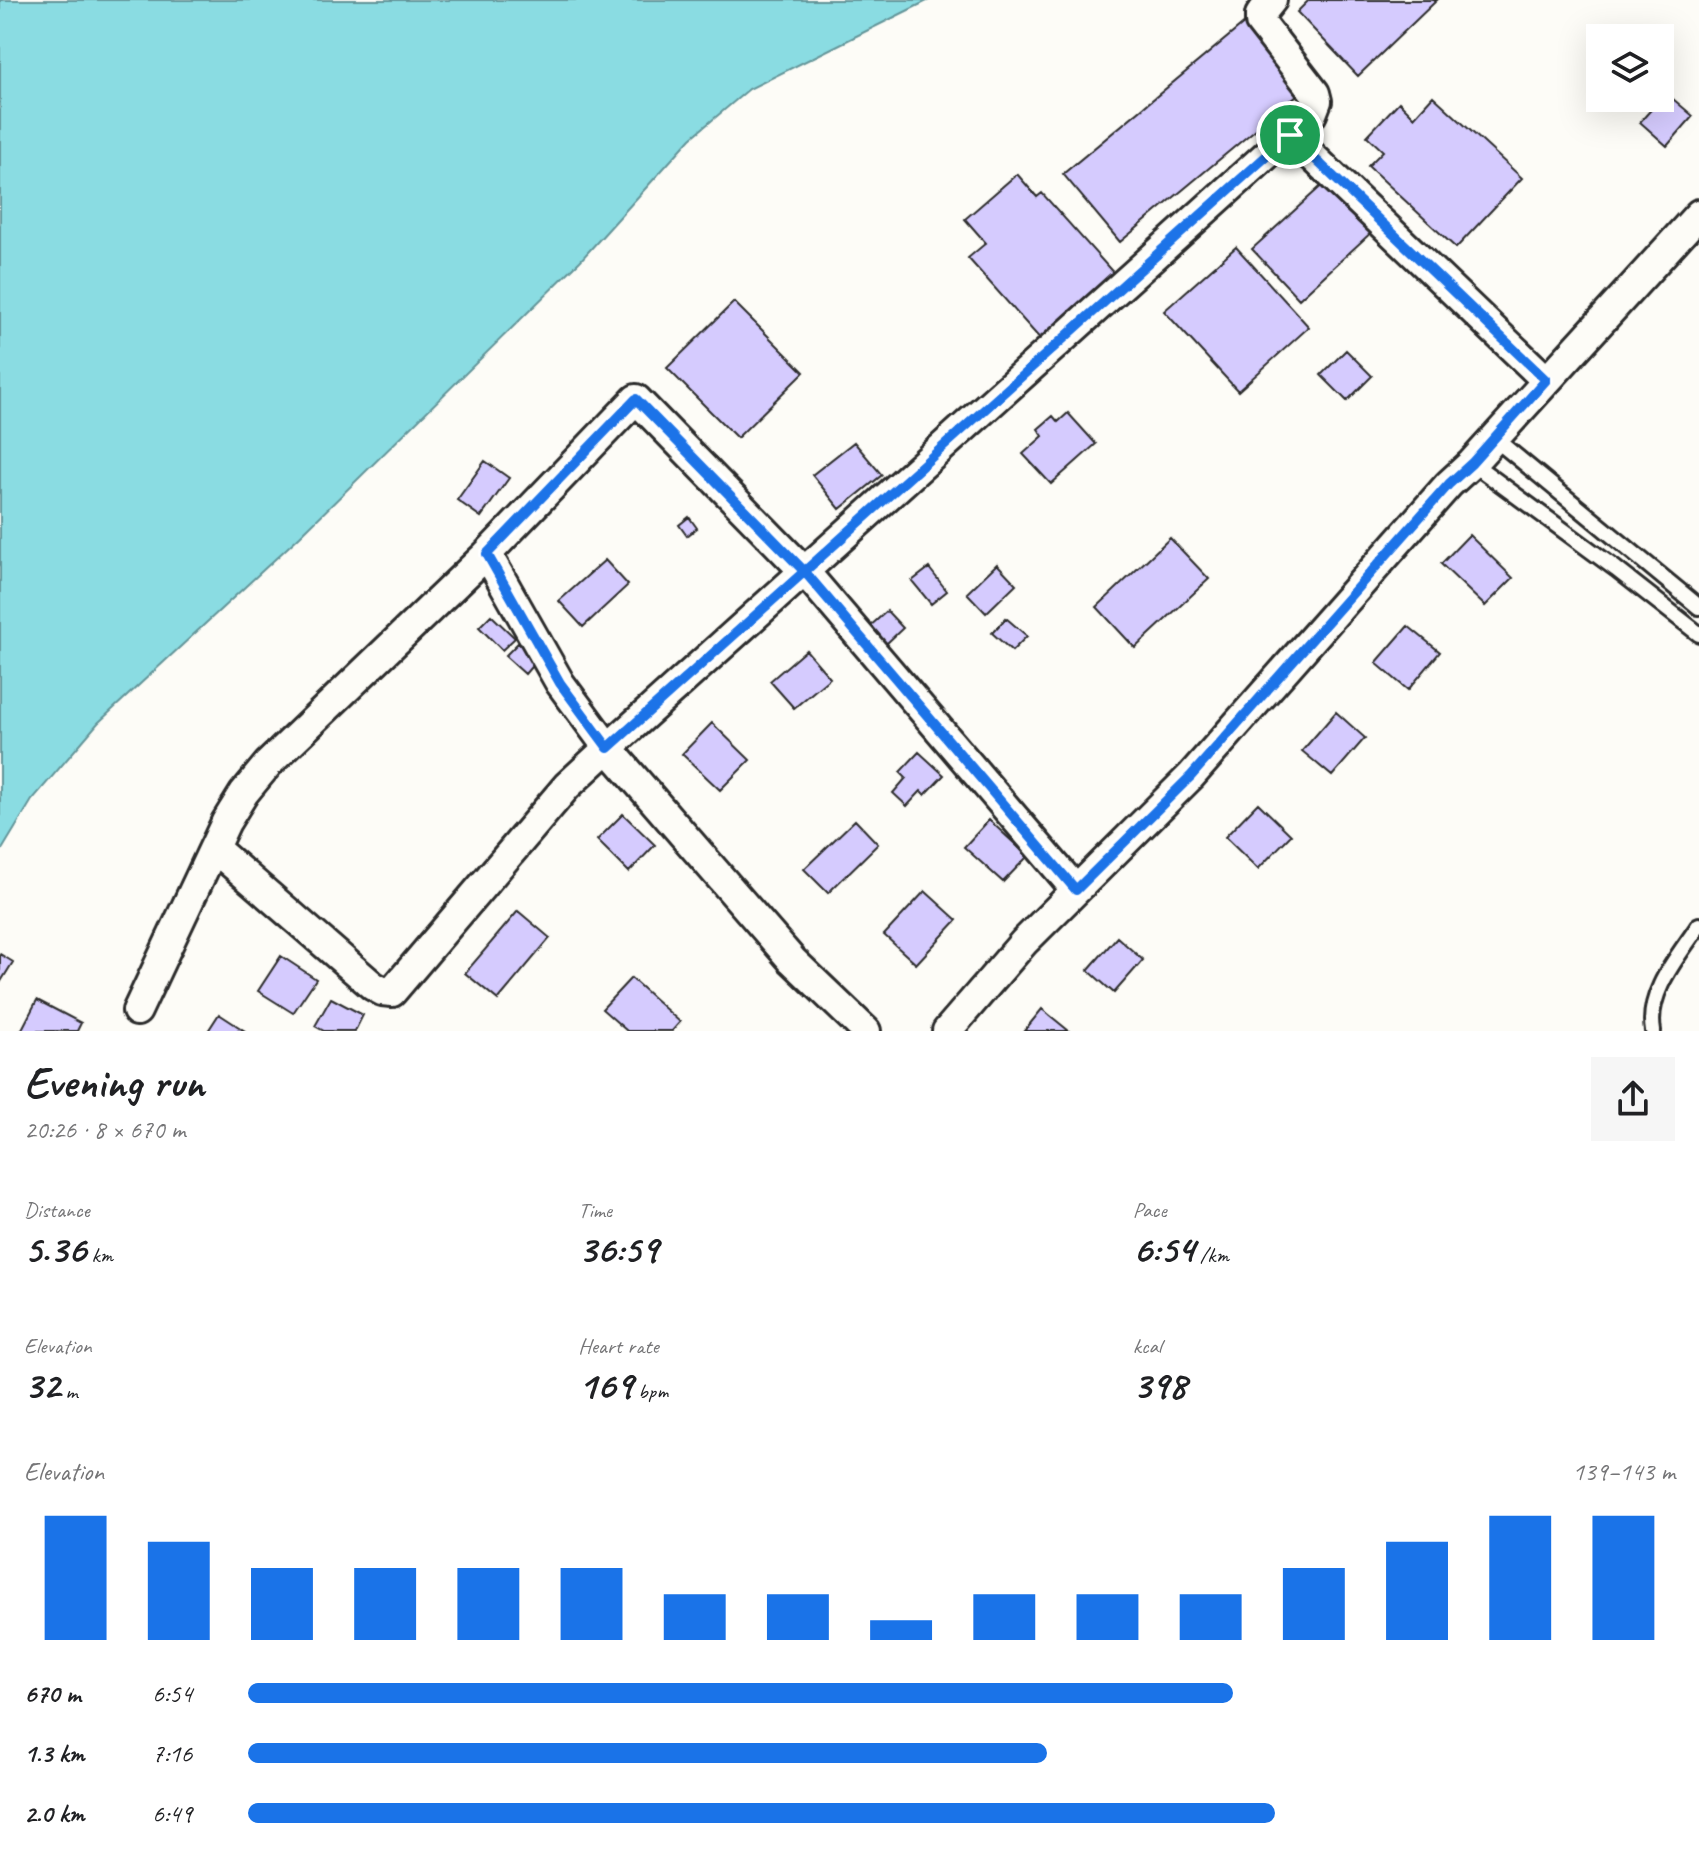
<!DOCTYPE html>
<meta charset="utf-8">
<style>
:root{--surface:#fff;--page:#f6f6f6;--text:#202124;--muted:#757577;--accent:#1a73e8}
body{margin:0;font-family:Caveat,sans-serif;background:var(--page);color:var(--text);height:100vh;display:flex;flex-direction:column;font-size:30px;white-space:nowrap}
*{box-sizing:border-box;margin:0}
p{font-size:26px;color:var(--muted)}
.icon{flex:none;width:44px;height:44px;fill:none;stroke:currentColor;stroke-width:2;stroke-linecap:round;stroke-linejoin:round}
.map{position:relative;height:1031px;overflow:hidden}
.sheet{display:flex;flex-direction:column;background:var(--surface);flex:1}
.sheet>*{flex:none}
.controls{position:absolute;left:1586px;top:24px;display:grid;gap:16px}
.controls a{display:grid;place-items:center;width:88px;height:88px;border-radius:0px;background:var(--surface);box-shadow:0 8px 32px #0002;font-size:40px}
.pin{position:absolute;display:grid;place-items:center;width:68px;height:68px;color:#fff;margin:-34px;border:4px solid #fff;border-radius:50%;box-shadow:0 2px 8px #0007}
.round{display:grid;place-items:center;flex:none;width:84px;height:84px;border-radius:0px;background:var(--page)}
.headline{display:flex;align-items:center;justify-content:space-between;height:136px;padding:0 24px}
h1{font-size:44px;font-weight:700;line-height:60px}
.figures{display:grid;grid-template-columns:repeat(3,1fr);gap:12px;height:136px;padding:8px 24px}
.figures div{display:grid;align-content:center}
.figures b{font-size:40px;font-weight:700}
.figures small{font-size:22px;font-weight:400}
.figures p{font-size:22px}
.chart{height:224px;padding:16px 24px}
.chart p{display:flex;justify-content:space-between}
.chart svg{width:100%;height:144px;margin-top:8px;stroke:var(--accent);stroke-width:6}
ul{padding:0 24px;list-style:none;font-size:26px}
li{display:grid;grid-template-columns:128px 96px 1fr;align-items:center;height:60px}
li i{height:20px;border-radius:10px;background:var(--accent)}
.map>svg:first-child{display:block}
.water{fill:#8adce2;stroke:#649599;stroke-width:2}
.building{fill:#d5cbfe;stroke:#2b2b2b;stroke-width:2}
.lines{fill:none;stroke-linecap:round;stroke-linejoin:round}
.service-casing{stroke:#2b2b2b;stroke-width:20}
.minor-casing{stroke:#2b2b2b;stroke-width:34}
.service{stroke:#fdfcf7;stroke-width:14}
.minor{stroke:#fdfcf7;stroke-width:28}
.route-casing{stroke:#fff;stroke-width:16}
.route{stroke:#1a73e8;stroke-width:10}
</style>
<div class="map">
<svg width="1699" height="1031" viewBox="0 0 1699 1031">
<rect width="100%" height="100%" fill="#fdfcf7"/>
<filter id="ink" filterUnits="userSpaceOnUse"><feTurbulence type="fractalNoise" baseFrequency=".0125" numOctaves="2"/><feDisplacementMap in="SourceGraphic" scale="16" xChannelSelector="R" yChannelSelector="G"/><feConvolveMatrix kernelMatrix="1 2 1 2 8 2 1 2 1" color-interpolation-filters="sRGB"/></filter>
<g filter="url(#ink)">
<path class="water" d="M 0,0 L 929,0 L 749,89 L 691,138 L 580,261 L 300,536 L 98,723 L 32,800 L 0,853 Z"/>
<path class="building" d="M 1309,0 L 1437,0 L 1358,76 L 1297,12 Z
M 1246,22 L 1303,90 L 1120,242 L 1063,174 Z
M 1666,93 L 1693,116 L 1667,146 L 1640,122 Z
M 1433,96 L 1522,178 L 1456,248 L 1368,166 L 1383,151 L 1367,136 L 1399,102 L 1414,117 Z
M 1017,174 L 1037,197 L 1042,193 L 1117,277 L 1043,342 L 968,258 L 986,243 L 965,219 Z
M 1328,180 L 1374,230 L 1299,299 L 1252,249 Z
M 1236,247 L 1309,327 L 1238,391 L 1164,311 Z
M 734,302 L 804,372 L 737,438 L 667,368 Z
M 1346,350 L 1372,376 L 1347,401 L 1321,375 Z
M 1068,413 L 1096,444 L 1051,484 L 1023,454 L 1043,436 L 1038,429 L 1053,416 L 1058,422 Z
M 854,442 L 882,475 L 840,509 L 812,475 Z
M 485,461 L 509,478 L 481,517 L 457,500 Z
M 689,517 L 697,528 L 687,536 L 679,525 Z
M 1469,535 L 1513,578 L 1485,606 L 1441,564 Z
M 1170,538 L 1209,579 L 1135,648 L 1097,607 Z
M 605,560 L 628,585 L 583,627 L 559,601 Z
M 997,564 L 1016,584 L 986,613 L 967,593 Z
M 929,568 L 947,591 L 931,604 L 912,581 Z
M 887,611 L 903,628 L 886,644 L 869,627 Z
M 491,615 L 515,638 L 502,650 L 479,627 Z
M 1006,618 L 1027,636 L 1012,651 L 992,633 Z
M 1408,626 L 1440,652 L 1408,690 L 1376,663 Z
M 518,643 L 537,660 L 525,674 L 505,656 Z
M 806,650 L 830,678 L 794,708 L 770,681 Z
M 1336,712 L 1365,738 L 1332,776 L 1302,751 Z
M 712,723 L 750,760 L 720,790 L 682,754 Z
M 919,752 L 944,775 L 925,795 L 921,791 L 907,806 L 893,793 L 906,778 L 900,772 Z
M 1258,803 L 1291,835 L 1258,869 L 1225,837 Z
M 623,814 L 655,845 L 629,872 L 597,840 Z
M 855,820 L 878,844 L 828,893 L 804,869 Z
M 989,820 L 1028,856 L 1003,882 L 964,847 Z
M 925,891 L 957,920 L 916,964 L 884,935 Z
M 518,911 L 550,938 L 498,1000 L 465,973 Z
M 1117,937 L 1143,960 L 1114,993 L 1088,970 Z
M 0,954 L 13,962 L 0,983 Z
M 281,956 L 316,979 L 293,1013 L 258,991 Z
M 631,978 L 680,1022 L 672,1031 L 627,1031 L 602,1009 Z
M 331,998 L 363,1015 L 355,1031 L 324,1031 L 315,1026 Z
M 37,1000 L 81,1023 L 77,1031 L 21,1031 Z
M 1042,1009 L 1069,1031 L 1024,1031 Z
M 219,1014 L 245,1031 L 208,1031 Z"/>
<g class="lines">
<defs>
<path id="service" d="M 1494,438 L 1699,607
M 1472,463 L 1616,569 L 1699,634
M 1653,1031 C 1646,992 1679,956 1699,925"/>
<path id="minor" d="M 1290,135 L 1546,380
M 487,554 L 560,683 L 608,748 L 792,960 L 866,1031
M 214,848 L 373,986 L 382,991 L 392,992 L 567,786 L 608,748 L 1312,114 L 1317,101 L 1315,93 L 1260,22 L 1260,15 L 1272,0
M 137,1011 L 226,822 L 244,793 L 268,764 L 487,554 L 636,399 L 805,572 L 1076,890
M 947,1031 L 1024,942 L 1191,776 L 1449,484 L 1472,463 L 1699,214"/>
</defs>
<use href="#service" class="service-casing"/>
<use href="#minor" class="minor-casing"/>
<use href="#service" class="service"/>
<use href="#minor" class="minor"/>
</g>
</g>
<g class="lines" filter="url(#ink)">
<defs>
<path id="route" d="M 1290,135 L 608,748 L 560,683 L 487,554 L 636,399 L 805,572 L 1076,890 L 1191,776 L 1449,484 L 1472,463 L 1546,380 L 1290,135"/>
</defs>
<use href="#route" class="route-casing"/>
<use href="#route" class="route"/>
</g>
</svg>
<div class="controls">
<a><svg class="icon" aria-label="layers" viewBox="0 0 24 24"><path d="M12 4l9 5-9 5-9-5zM3 14l9 5 9-5"/></svg></a>
</div>
<div class="pin" style="left:1290px;top:135px;background:#1e9e55"><svg class="icon" aria-label="arrive" viewBox="0 0 24 24"><path d="M6 21V4h12l-3 4 3 4H6"/></svg></div>
</div>
<section class="sheet">
<div class="headline"><div><h1>Evening run</h1><p>20:26 · 8 × 670 m</p></div><a class="round"><svg class="icon" aria-label="share" viewBox="0 0 24 24"><path d="M12 15V3M7 8l5-5 5 5M5 13v7h14v-7"/></svg></a></div>
<div class="figures">
<div><p>Distance</p><b>5.36<small> km</small></b></div>
<div><p>Time</p><b>36:59</b></div>
<div><p>Pace</p><b>6:54<small> /km</small></b></div>
</div>
<div class="figures">
<div><p>Elevation</p><b>32<small> m</small></b></div>
<div><p>Heart rate</p><b>169<small> bpm</small></b></div>
<div><p>kcal</p><b>398</b></div>
</div>
<div class="chart"><p><span>Elevation</span>139–143 m</p>
<svg viewBox="0 0 160 44" preserveAspectRatio="none"><path d="M5 44V6M15 44V14M25 44V22M35 44V22M45 44V22M55 44V22M65 44V30M75 44V30M85 44V38M95 44V30M105 44V30M115 44V30M125 44V22M135 44V14M145 44V6M155 44V6"/></svg>
</div>
<ul>
<li><b>670 m</b>6:54<i style="width:69%"></i></li>
<li><b>1.3 km</b>7:16<i style="width:56%"></i></li>
<li><b>2.0 km</b>6:49<i style="width:72%"></i></li>
</ul>
</section>
